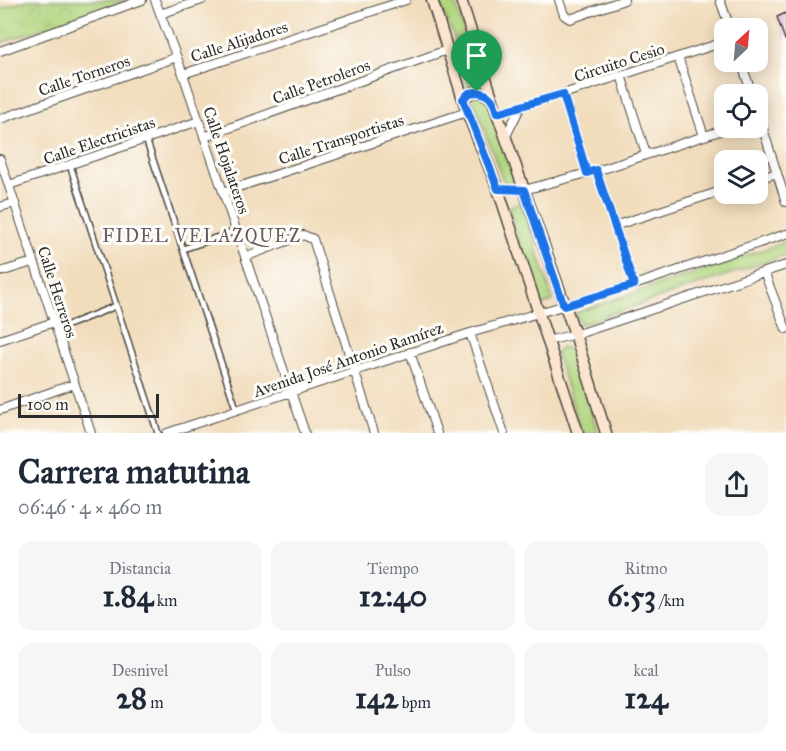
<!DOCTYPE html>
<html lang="es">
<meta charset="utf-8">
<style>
:root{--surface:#fff;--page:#f6f6f7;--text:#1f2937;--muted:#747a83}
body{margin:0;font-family:"IM FELL Great Primer",serif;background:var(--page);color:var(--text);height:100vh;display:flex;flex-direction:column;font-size:22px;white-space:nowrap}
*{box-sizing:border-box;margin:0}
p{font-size:20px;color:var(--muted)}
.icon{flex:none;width:33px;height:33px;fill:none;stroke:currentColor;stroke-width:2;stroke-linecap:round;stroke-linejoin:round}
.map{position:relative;height:433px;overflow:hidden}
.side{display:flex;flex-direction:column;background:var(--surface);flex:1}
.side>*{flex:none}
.needle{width:39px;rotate:26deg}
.buttons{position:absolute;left:714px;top:18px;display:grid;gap:12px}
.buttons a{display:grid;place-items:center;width:54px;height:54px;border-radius:12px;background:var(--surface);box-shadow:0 3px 15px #0003;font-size:30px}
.scale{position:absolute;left:18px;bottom:15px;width:141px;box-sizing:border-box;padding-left:6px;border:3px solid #2b2b2b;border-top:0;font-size:16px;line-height:21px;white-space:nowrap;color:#2b2b2b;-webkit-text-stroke:4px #fdfcf7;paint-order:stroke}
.pin{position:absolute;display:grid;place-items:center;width:51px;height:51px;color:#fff;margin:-62px -26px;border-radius:50% 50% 50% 0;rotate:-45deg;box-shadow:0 0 6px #0007}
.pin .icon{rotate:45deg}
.round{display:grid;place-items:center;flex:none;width:63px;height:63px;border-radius:18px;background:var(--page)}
.summary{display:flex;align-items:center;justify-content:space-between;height:102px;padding:0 18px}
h1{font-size:33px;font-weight:700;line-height:45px}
.figures{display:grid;grid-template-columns:repeat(3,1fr);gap:9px;height:102px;padding:6px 18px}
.figures div{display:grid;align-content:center;border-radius:15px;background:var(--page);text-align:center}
.figures b{font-size:30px;font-weight:700}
.figures small{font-size:16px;font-weight:400}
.figures p{font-size:16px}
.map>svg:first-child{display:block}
.grass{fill:#b1d57f;stroke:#6e8055;stroke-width:1.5}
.park{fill:url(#park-crowns);stroke:#6e8055;stroke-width:1.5}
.building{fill:#d5aed1}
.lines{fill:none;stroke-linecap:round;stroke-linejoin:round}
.pedestrian-casing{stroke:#494641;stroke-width:8}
.minor-casing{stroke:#494641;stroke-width:10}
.secondary-casing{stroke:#494641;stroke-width:13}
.pedestrian{stroke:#fff;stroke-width:5}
.minor{stroke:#fff;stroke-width:8}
.secondary{stroke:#fce5cf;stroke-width:10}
.route-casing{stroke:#fff;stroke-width:12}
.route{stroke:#1a73e8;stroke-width:8}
.labels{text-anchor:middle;stroke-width:6;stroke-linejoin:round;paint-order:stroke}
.street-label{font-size:16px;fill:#2b2b2b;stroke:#fdfcf7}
.neighbourhood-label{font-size:18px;letter-spacing:1.5px;fill:#665965;stroke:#fdfcf7}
</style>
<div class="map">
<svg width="786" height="433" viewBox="0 0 786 433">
<defs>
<pattern id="park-crowns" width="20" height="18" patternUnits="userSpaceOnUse" patternTransform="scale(1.5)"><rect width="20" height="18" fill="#b1d57f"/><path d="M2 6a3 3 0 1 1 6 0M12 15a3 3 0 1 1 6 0" fill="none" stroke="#98b76e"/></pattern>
</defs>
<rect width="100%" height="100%" fill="#fdfcf7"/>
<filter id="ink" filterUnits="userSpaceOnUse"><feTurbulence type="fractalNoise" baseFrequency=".0167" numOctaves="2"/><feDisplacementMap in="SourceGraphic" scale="12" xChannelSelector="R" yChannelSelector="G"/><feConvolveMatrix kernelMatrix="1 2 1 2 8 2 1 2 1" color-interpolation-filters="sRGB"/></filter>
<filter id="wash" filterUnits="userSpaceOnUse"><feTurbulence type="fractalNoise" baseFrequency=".008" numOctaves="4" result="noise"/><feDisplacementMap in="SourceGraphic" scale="24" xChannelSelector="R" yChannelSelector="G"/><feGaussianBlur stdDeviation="1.35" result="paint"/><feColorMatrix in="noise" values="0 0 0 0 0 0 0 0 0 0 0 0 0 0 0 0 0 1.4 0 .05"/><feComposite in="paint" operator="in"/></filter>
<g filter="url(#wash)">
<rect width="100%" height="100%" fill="#f1dcbb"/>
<path class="grass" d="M 439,0 L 454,0 L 474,60 L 470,66 L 465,65 C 457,42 447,23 439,0 Z
M 479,73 L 516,178 L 511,184 L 503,181 L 464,74 L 471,75 Z
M 522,202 L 553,301 L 539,306 L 508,207 Z
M 786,242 L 786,255 L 581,324 L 575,313 Z
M 561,347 L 571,350 L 598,433 L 582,433 L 556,353 Z"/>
<path class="park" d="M 27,0 L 128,0 L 0,43 L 0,9 Z"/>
<g id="blocks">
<path class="building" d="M 786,13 L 786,40 L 785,40 L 777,17 Z"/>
</g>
</g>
<g filter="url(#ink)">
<use href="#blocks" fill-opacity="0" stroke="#494641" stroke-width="1.5"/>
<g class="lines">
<defs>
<path id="pedestrian" d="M 146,139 L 237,411
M 70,165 L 158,433
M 183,249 L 236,231
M 54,322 L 63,327 L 116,306"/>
<path id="minor" d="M 155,0 L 183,74 L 305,433
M 559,0 L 564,15 L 570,19 L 624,0
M 720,0 L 730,28
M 160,14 L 202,0
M 0,51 L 142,0
M 678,57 L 704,136
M 741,62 L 752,94
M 183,74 L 406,0
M 621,75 L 646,154
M 563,94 L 587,173
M 497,113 L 563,94 L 724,42
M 758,113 L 786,202
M 0,119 L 177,57
M 506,136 L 521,106
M 204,137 L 447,50
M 0,159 L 91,433
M 596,170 L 634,285
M 758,179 L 777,173
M 9,185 L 199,121
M 498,189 L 524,190 L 606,168 L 729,128
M 223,192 L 467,112
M 0,207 L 15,203
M 614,226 L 724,190
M 245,257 L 303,235 L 313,239 L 374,433
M 0,272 L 33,262
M 764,272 L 786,329
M 470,333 L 504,433
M 0,340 L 54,322
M 547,341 L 584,332 L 786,265
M 410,352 L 437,433
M 0,410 L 74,384
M 167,433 L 470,333 L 634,285 L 786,234"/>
<path id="secondary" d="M 432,0 L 467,112 L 498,189 L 578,433
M 461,0 L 497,113 L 575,334 L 606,433
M 450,52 L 468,70 L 476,69 L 480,57
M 463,99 C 473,88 483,91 493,100"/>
</defs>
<use href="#pedestrian" class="pedestrian-casing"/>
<use href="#minor" class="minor-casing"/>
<use href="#secondary" class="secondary-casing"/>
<use href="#pedestrian" class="pedestrian"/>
<use href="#minor" class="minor"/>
<use href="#secondary" class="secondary"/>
</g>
</g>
<g class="lines" filter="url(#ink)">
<defs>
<path id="route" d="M 477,92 C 491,94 494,101 497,113 L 563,94 L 587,173 L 596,170 L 634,285 L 564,306 L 524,190 L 498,189 L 463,99 L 469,93 Z"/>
</defs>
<use href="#route" class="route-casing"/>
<use href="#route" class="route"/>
</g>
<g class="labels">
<g class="street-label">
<text transform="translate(239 41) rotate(-18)" y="6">Calle Alijadores</text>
<text transform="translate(619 62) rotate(-18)" y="6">Circuito Cesio</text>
<text transform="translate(84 75) rotate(-19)" y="6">Calle Torneros</text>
<text transform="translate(321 81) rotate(-20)" y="6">Calle Petroleros</text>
<text transform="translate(341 139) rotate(-18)" y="6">Calle Transportistas</text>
<text transform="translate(99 140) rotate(-19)" y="6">Calle Electricistas</text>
<text transform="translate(227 160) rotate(71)" y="6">Calle Hojalateros</text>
<text transform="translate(58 292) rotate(72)" y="6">Calle Herreros</text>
<text transform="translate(348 359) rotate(-19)" y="6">Avenida José Antonio Ramírez</text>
</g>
<g class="neighbourhood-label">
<text x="202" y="242">FIDEL VELAZQUEZ</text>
</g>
</g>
</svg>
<div class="buttons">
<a><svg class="needle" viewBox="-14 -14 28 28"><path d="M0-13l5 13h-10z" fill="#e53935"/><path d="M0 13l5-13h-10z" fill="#747a83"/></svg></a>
<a><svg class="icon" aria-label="locate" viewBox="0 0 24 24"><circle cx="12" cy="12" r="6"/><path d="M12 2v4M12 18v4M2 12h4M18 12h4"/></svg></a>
<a><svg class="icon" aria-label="layers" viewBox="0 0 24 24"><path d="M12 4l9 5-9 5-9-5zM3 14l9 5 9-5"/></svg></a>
</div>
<div class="scale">100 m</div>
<div class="pin" style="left:477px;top:92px;background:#1e9e55"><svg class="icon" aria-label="arrive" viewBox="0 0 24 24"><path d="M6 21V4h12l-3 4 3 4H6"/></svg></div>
</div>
<section class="side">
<div class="summary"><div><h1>Carrera matutina</h1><p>06:46 · 4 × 460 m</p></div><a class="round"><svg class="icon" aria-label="share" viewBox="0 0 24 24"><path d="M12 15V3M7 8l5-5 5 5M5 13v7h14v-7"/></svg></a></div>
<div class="figures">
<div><p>Distancia</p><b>1.84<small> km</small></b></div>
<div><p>Tiempo</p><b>12:40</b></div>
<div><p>Ritmo</p><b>6:53<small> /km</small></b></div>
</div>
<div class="figures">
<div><p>Desnivel</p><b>28<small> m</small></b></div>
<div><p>Pulso</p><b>142<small> bpm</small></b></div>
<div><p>kcal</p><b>124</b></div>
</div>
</section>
